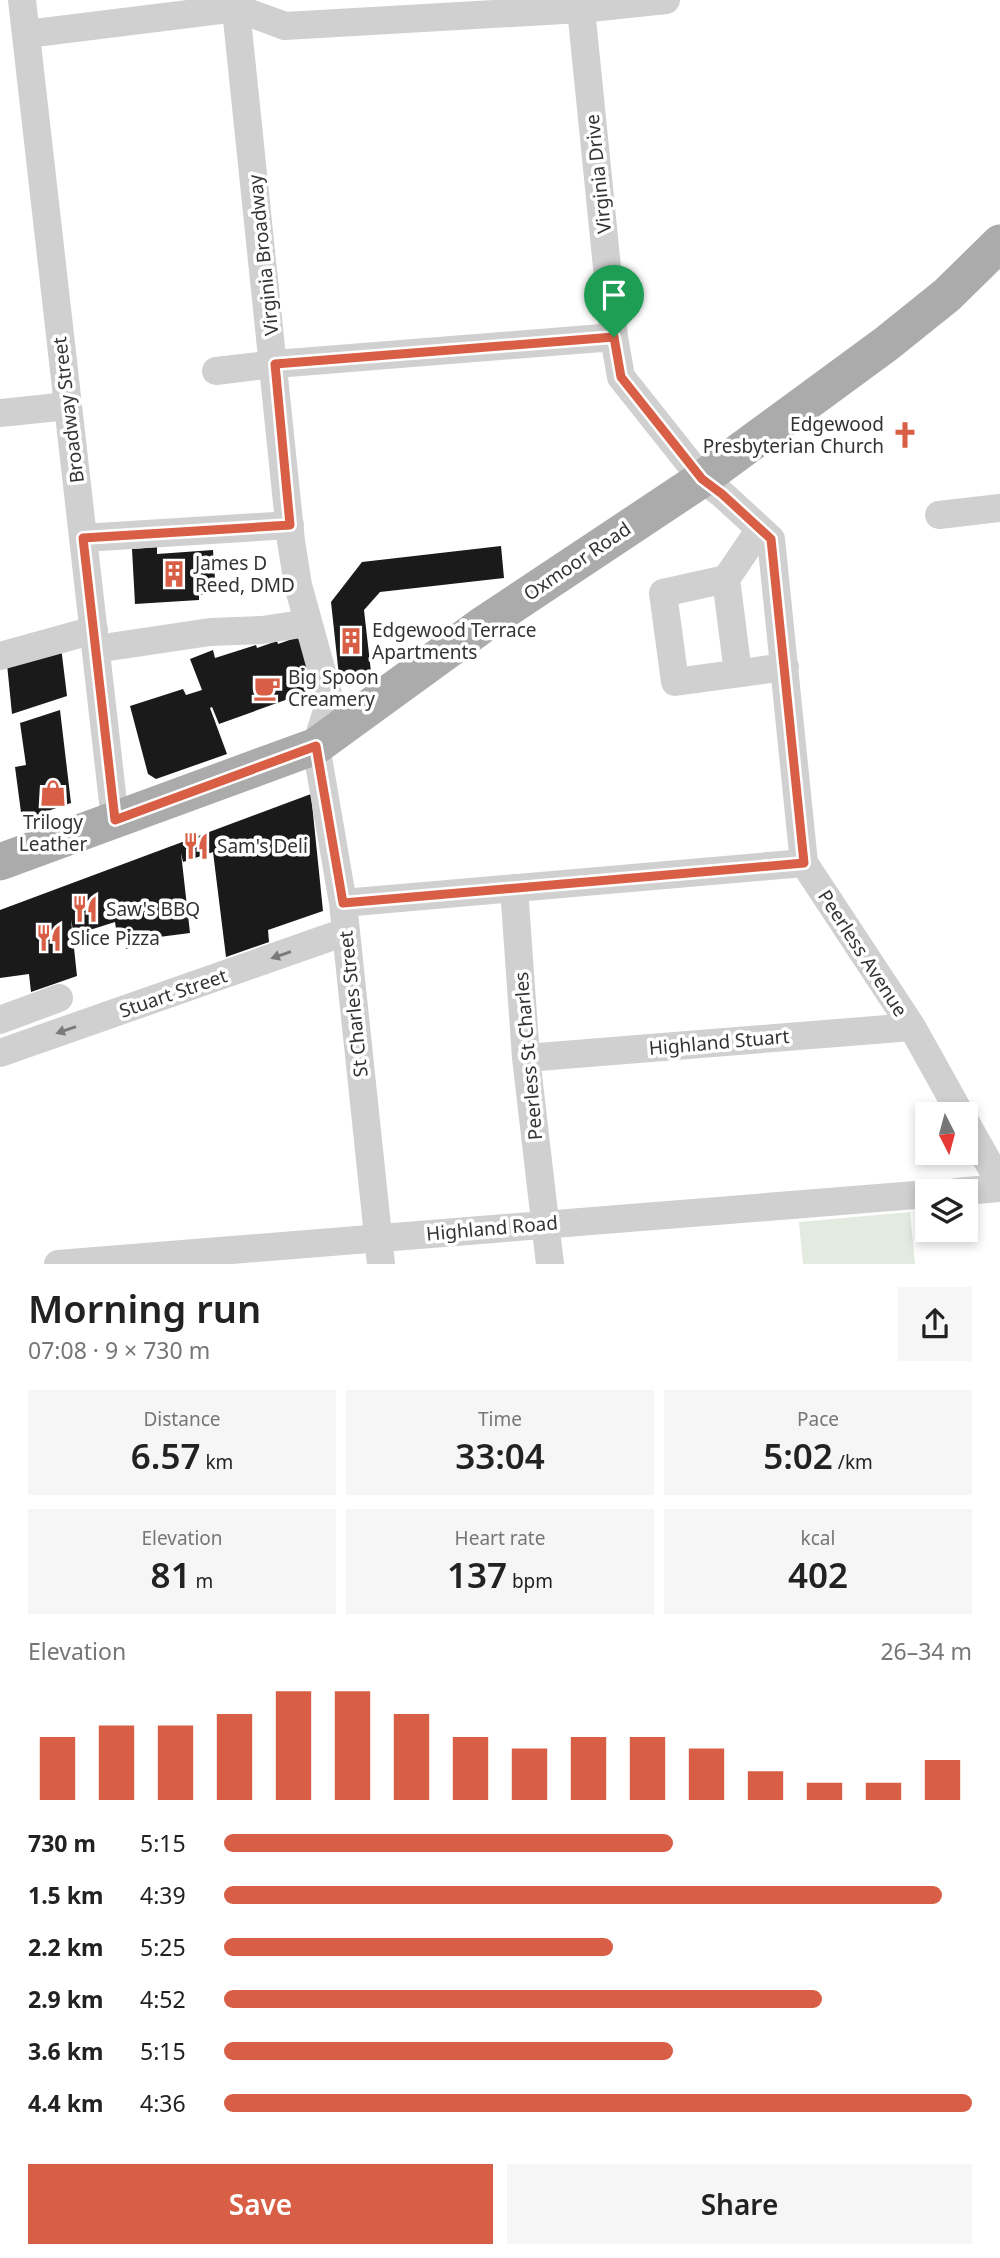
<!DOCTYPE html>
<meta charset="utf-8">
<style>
:root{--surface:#fff;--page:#f6f6f6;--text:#222;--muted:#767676;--accent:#d85f46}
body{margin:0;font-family:"Noto Sans",sans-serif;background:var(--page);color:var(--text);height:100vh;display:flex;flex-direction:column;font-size:26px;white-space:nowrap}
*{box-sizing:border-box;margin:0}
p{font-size:23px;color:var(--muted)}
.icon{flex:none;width:38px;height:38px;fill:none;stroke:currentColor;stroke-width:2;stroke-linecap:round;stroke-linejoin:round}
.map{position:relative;height:1264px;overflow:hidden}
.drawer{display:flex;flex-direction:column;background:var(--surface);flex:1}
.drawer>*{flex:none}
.needle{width:46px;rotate:174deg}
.buttons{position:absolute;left:915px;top:1102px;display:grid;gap:14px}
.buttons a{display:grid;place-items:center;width:63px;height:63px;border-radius:0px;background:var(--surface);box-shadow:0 4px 10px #0003;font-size:35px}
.pin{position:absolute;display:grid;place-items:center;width:60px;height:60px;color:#fff;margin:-72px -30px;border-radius:50% 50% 50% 0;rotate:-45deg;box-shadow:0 0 7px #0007}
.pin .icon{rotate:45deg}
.round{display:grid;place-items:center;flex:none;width:74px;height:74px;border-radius:0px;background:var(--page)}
.head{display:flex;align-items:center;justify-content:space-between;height:119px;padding:0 28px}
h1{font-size:38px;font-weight:600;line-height:52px}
.stats{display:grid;grid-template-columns:repeat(3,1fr);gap:10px;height:119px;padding:7px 28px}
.stats div{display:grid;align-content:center;border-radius:0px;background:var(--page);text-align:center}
.stats b{font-size:35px;font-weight:600}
.stats small{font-size:19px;font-weight:400}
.stats p{font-size:19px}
.chart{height:196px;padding:14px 28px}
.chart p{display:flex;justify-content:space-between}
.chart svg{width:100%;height:126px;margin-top:7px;stroke:var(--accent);stroke-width:6}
.primary-button{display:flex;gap:14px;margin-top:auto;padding:14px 28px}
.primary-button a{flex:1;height:80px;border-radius:0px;background:var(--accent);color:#fff;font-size:28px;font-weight:600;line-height:80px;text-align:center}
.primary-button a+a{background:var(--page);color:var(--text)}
ul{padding:0 28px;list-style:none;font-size:23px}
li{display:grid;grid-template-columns:112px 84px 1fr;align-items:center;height:52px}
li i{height:18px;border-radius:9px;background:var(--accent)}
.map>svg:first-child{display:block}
.green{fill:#e3ebe0}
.building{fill:#1a1a1a}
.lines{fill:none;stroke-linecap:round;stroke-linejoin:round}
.minor{stroke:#d0d0d0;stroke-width:28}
.major{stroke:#ababab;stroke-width:37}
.oneway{fill:#7a7a7a}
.route-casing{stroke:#fff;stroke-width:14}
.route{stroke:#d85f46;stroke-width:9}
.labels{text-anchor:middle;stroke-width:7;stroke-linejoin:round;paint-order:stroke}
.street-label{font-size:19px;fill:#333;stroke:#fff}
.poi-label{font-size:19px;fill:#333;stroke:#fff;text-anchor:start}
</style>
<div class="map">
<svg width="1000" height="1264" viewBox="0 0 1000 1264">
<rect width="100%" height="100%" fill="#fff"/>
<path class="green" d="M 910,1212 L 915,1264 L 803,1264 L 799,1222 Z"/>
<path class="building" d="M 501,546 L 504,578 L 380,592 L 364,610 L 371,672 L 339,676 L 331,602 L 362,562 Z
M 157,547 L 157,554 L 213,550 L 216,594 L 199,595 L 199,600 L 135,604 L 132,549 Z
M 298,637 L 316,689 L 219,724 L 212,707 L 210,708 L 227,754 L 156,779 L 148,774 L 130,706 L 183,689 L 186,695 L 202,690 L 190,659 L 213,650 L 215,658 L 256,645 L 257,648 L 277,641 L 278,644 Z
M 61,647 L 67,696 L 12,714 L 7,664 Z
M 60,710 L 71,803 L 22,820 L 15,767 L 26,765 L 20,723 Z
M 311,794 L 323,911 L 268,930 L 269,942 L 226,957 L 213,852 L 183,862 L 181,853 L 190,933 L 159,937 L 126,949 L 123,933 L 117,936 L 115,922 L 74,935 L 71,920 L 77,976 L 31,992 L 29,974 L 0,978 L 0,910 Z"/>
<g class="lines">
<path class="minor" d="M 22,0 L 115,820
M 235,0 L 291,541 L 298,585 L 330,701 L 316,746 L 343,903 L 381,1264
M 581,9 L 614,337 L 621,377 L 702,479 L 722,494 L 771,539 L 804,863 L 912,1027 L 961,1115
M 27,34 L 236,8 L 285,26 L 581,9 L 666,0
M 216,371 L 275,364 L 614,337
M 0,413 L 68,406
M 939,515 L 1000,508
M 760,529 L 726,579 L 663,593 L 675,682 L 785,667
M 83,538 L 290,525
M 726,579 L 738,673
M 96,649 L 210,632 L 262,630 L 308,623
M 0,656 L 94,630
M 514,888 L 526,1058 L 550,1264
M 343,903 L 804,863
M 0,1020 L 59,998
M 0,1053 L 345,932
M 526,1058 L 912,1027
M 966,1123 L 1000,1183
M 956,1192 L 1000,1188
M 58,1264 L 928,1194"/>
<path class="major" d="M 0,862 L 316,746 L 481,626 L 702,479 L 886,344 L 947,295 L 1000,243"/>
</g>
<defs><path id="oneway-solid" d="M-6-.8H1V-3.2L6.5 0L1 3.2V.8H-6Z" transform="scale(1.75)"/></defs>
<g class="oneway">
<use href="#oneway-solid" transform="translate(281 955) rotate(161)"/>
<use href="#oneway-solid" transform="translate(66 1030) rotate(161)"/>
</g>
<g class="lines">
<defs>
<path id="route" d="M 614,337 L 621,377 L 702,479 L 722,494 L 771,539 L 804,863 L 343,903 L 316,746 L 115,820 L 83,538 L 290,525 L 275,364 Z"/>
</defs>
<use href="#route" class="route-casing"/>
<use href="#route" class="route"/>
</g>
<defs>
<symbol id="church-bare" viewBox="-9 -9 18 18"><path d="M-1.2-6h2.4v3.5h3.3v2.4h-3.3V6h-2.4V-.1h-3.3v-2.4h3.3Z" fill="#d85f46" stroke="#fff" stroke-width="2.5" paint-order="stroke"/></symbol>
<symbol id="building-bare" viewBox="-9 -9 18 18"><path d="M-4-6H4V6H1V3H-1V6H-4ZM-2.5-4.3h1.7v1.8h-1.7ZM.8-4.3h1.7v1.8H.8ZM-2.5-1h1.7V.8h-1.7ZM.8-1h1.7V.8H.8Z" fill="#d85f46" stroke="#fff" stroke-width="2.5" paint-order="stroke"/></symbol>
<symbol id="cafe-bare" viewBox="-9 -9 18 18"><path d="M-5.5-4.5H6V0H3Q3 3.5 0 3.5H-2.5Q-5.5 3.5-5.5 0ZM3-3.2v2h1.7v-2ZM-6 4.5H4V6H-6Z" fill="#d85f46" stroke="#fff" stroke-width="2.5" paint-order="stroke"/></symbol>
<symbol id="shop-bare" viewBox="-9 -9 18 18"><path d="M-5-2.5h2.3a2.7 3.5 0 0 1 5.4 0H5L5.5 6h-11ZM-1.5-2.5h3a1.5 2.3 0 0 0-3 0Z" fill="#d85f46" stroke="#fff" stroke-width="2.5" paint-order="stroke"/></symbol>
<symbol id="restaurant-bare" viewBox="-9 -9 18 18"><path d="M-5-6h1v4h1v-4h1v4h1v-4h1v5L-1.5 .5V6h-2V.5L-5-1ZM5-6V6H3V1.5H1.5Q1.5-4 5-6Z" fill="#d85f46" stroke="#fff" stroke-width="2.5" paint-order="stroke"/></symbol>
</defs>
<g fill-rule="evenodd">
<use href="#church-bare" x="886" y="416" width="38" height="38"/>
<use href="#building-bare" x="155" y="555" width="38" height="38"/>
<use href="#building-bare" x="332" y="622" width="38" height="38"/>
<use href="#cafe-bare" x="248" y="669" width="38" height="38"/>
<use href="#shop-bare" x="34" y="774" width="38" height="38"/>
<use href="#restaurant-bare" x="177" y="827" width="38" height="38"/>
<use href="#restaurant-bare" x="66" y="890" width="38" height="38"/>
<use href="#restaurant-bare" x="30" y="919" width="38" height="38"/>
</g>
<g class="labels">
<g class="street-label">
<text transform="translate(598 174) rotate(-96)" y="7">Virginia Drive</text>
<text transform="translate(263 255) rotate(-96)" y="7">Virginia Broadway</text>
<text transform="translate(68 410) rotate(-97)" y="7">Broadway Street</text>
<text transform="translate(577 561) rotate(-34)" y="7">Oxmoor Road</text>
<text transform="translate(863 953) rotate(57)" y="7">Peerless Avenue</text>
<text transform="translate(173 993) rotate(-19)" y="7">Stuart Street</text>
<text transform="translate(353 1004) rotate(-96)" y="7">St Charles Street</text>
<text transform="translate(719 1042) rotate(-5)" y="7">Highland Stuart</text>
<text transform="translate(528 1056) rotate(-95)" y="7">Peerless St Charles</text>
<text transform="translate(492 1228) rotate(-5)" y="7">Highland Road</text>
</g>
<g class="poi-label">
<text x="884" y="431" text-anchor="end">Edgewood<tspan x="884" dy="22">Presbyterian Church</tspan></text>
<text x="195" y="570">James D<tspan x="195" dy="22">Reed, DMD</tspan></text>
<text x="372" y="637">Edgewood Terrace<tspan x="372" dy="22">Apartments</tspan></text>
<text x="288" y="684">Big Spoon<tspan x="288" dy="22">Creamery</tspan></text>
<text x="53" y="829" text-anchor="middle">Trilogy<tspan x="53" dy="22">Leather</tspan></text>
<text x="217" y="853">Sam's Deli</text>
<text x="106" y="916">Saw's BBQ</text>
<text x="70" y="945">Slice Pizza</text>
</g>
</g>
</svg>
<div class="buttons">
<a><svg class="needle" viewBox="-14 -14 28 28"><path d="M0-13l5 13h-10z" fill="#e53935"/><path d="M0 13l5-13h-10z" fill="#767676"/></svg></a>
<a><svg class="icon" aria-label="layers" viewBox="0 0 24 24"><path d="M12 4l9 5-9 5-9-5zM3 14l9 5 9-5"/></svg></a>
</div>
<div class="pin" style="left:614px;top:337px;background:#1e9e55"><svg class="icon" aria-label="arrive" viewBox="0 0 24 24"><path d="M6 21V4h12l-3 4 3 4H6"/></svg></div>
</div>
<section class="drawer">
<div class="head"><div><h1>Morning run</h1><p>07:08 · 9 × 730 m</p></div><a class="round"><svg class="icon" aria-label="share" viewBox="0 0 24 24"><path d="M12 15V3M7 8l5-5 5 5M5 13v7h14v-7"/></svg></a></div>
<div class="stats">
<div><p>Distance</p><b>6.57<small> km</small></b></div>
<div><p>Time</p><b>33:04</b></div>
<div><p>Pace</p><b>5:02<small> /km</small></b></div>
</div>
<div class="stats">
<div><p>Elevation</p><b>81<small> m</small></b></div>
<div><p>Heart rate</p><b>137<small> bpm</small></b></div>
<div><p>kcal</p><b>402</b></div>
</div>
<div class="chart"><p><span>Elevation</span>26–34 m</p>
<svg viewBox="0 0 160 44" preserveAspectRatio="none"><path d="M5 44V22M15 44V18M25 44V18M35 44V14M45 44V6M55 44V6M65 44V14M75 44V22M85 44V26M95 44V22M105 44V22M115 44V26M125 44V34M135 44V38M145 44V38M155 44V30"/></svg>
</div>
<ul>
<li><b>730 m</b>5:15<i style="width:60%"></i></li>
<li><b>1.5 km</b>4:39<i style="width:96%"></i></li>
<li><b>2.2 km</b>5:25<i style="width:52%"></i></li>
<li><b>2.9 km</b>4:52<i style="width:80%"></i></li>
<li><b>3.6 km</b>5:15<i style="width:60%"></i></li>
<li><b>4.4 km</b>4:36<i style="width:100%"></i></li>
</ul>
<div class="primary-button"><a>Save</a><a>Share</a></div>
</section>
